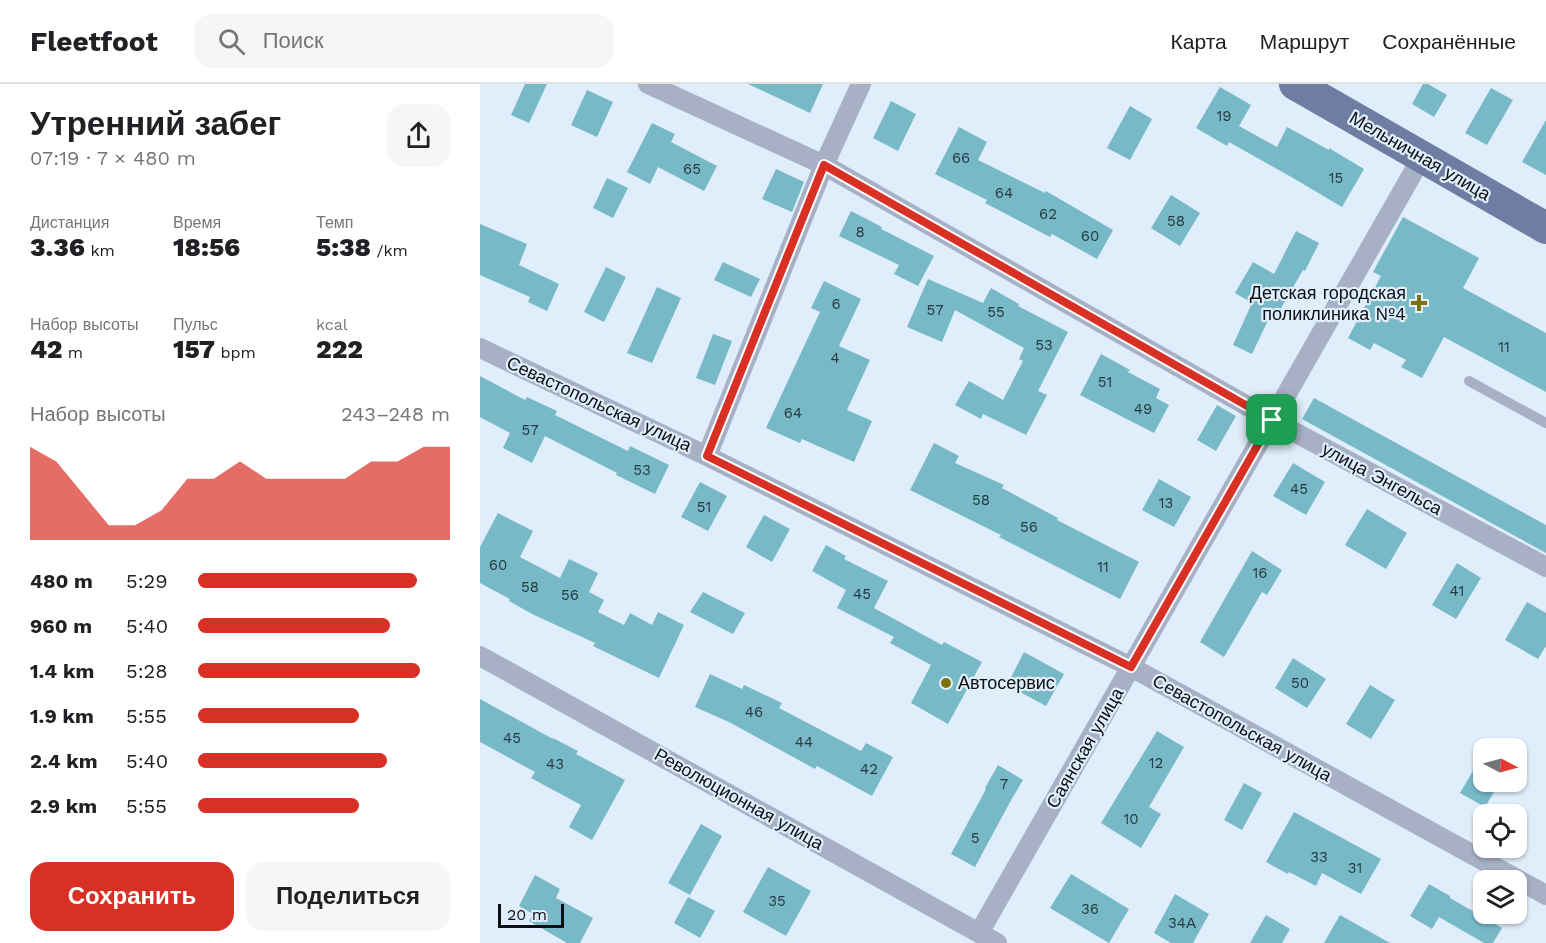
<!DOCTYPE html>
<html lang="ru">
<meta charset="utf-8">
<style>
:root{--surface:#fff;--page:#f6f6f6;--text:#202124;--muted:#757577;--line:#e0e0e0;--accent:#d93025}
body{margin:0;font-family:"Work Sans",sans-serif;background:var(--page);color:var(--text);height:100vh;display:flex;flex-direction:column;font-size:22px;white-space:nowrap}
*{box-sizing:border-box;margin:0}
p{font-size:20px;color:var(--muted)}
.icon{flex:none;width:33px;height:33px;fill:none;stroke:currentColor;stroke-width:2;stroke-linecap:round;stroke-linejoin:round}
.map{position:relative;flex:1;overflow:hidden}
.panel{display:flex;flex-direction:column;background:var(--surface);width:480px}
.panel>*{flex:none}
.needle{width:39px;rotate:96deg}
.tools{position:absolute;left:993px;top:654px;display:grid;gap:12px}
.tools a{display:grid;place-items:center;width:54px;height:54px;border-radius:12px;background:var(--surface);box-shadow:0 2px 4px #0004;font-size:30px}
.scale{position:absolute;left:18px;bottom:15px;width:66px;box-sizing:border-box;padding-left:6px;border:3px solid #0a0f13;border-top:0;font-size:16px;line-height:21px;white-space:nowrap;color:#0a0f13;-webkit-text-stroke:4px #dfeefa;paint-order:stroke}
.pin{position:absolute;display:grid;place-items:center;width:51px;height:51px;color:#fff;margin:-26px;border-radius:12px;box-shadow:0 3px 9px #0006}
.round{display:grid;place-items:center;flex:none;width:63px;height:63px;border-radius:18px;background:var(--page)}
.headline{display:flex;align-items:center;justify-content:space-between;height:102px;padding:0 30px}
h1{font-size:33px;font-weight:800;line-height:45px}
.stats{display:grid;grid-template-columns:repeat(3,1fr);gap:9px;height:102px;padding:6px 30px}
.stats div{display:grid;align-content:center}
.stats b{font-size:26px;font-weight:800}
.stats small{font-size:16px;font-weight:400}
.stats p{font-size:16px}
.chart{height:168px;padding:12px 30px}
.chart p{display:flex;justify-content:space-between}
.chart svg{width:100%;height:108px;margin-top:6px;fill:var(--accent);opacity:.7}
.button{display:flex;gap:12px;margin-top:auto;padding:12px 30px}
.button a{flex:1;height:69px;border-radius:18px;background:var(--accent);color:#fff;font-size:24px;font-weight:800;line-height:69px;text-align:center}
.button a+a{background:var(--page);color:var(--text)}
ul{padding:0 30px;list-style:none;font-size:20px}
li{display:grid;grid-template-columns:96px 72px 1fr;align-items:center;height:45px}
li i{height:15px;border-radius:8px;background:var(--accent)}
header{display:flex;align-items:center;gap:36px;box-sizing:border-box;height:84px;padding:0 30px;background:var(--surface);border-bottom:2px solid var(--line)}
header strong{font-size:28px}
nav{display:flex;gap:33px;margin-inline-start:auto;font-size:21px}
.search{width:420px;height:54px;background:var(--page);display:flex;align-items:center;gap:15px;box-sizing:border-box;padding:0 21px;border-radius:18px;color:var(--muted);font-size:22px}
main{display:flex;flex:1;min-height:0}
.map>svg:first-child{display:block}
.building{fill:#78b9c8}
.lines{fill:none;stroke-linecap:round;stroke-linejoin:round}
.service{stroke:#a8b0c5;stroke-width:10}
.minor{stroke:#a8b0c5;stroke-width:20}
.primary{stroke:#707da3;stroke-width:32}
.route-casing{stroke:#fff;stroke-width:12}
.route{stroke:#d93025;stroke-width:8}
.poi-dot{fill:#7c700f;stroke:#dfeefa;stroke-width:2}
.labels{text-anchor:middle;stroke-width:4.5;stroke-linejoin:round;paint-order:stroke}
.number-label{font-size:15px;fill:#263a40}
.street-label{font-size:18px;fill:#0a0f13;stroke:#dfeefa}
.poi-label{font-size:18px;fill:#0a0f13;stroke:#dfeefa;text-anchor:end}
</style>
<header>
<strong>Fleetfoot</strong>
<div class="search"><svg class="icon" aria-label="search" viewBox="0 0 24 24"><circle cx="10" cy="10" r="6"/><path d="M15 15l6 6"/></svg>Поиск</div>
<nav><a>Карта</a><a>Маршрут</a><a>Сохранённые</a></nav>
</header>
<main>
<section class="panel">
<div class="headline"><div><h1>Утренний забег</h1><p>07:19 · 7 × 480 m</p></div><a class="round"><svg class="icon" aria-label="share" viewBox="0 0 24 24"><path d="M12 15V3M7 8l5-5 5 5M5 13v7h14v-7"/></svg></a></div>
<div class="stats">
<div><p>Дистанция</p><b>3.36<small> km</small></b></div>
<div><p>Время</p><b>18:56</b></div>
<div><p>Темп</p><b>5:38<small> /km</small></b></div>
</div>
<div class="stats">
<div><p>Набор высоты</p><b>42<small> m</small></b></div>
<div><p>Пульс</p><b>157<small> bpm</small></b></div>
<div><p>kcal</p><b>222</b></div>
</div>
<div class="chart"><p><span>Набор высоты</span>243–248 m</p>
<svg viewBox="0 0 160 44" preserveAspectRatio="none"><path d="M0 44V6L10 12L20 25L30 38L40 38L50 32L60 19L70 19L80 12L90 19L100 19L110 19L120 19L130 12L140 12L150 6L160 6V44z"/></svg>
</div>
<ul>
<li><b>480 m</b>5:29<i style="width:87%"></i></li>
<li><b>960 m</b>5:40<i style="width:76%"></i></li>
<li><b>1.4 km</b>5:28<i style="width:88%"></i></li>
<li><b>1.9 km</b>5:55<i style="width:64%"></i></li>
<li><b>2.4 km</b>5:40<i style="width:75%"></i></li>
<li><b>2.9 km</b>5:55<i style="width:64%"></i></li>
</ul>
<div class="button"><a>Сохранить</a><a>Поделиться</a></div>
</section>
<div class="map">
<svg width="1066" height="859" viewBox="0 0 1066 859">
<rect width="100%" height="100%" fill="#dfeefa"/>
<path class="building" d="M 45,0 L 67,0 L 49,39 L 31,31 Z
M 268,0 L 343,0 L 330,29 Z
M 943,0 L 948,0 L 967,11 L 954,33 L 932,20 Z
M 740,3 L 771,21 L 759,42 L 797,63 L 807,43 L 849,66 L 849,64 L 884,85 L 862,123 L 813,94 L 749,58 L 747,62 L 716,44 Z
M 1011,4 L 1033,16 L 1007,61 L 985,49 Z
M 107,6 L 133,18 L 117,53 L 91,41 Z
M 411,17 L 436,30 L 418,67 L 393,54 Z
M 650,22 L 672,35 L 650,76 L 627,64 Z
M 1066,36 L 1066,91 L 1042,78 Z
M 172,39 L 195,50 L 191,58 L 237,82 L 224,107 L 178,83 L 170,100 L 147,88 Z
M 479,43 L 507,58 L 498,76 L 565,109 L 566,107 L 633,146 L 617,175 L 572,150 L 570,153 L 505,119 L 507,116 L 455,90 Z
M 296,85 L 324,98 L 312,128 L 282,115 Z
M 127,94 L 148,104 L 133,134 L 113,124 Z
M 691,111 L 720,129 L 700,162 L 671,144 Z
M 371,127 L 402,143 L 401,145 L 454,172 L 438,202 L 414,190 L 419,181 L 359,152 Z
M 923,133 L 999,174 L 983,204 L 1066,249 L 1066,308 L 964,253 L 942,294 L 921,283 L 926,276 L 894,259 L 890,266 L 868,254 L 901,192 L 893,188 Z
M 0,140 L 47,160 L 39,181 L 79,200 L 67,227 L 48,218 L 50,213 L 0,191 Z
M 816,147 L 839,159 L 825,187 L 823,186 L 796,233 L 791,230 L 772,270 L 753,261 L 772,219 L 755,209 L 773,178 L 794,190 Z
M 243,178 L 280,195 L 271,213 L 234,196 Z
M 126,183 L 146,193 L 124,238 L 104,228 Z
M 448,195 L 503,219 L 511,204 L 539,220 L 538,222 L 588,248 L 558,307 L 567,311 L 546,351 L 503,330 L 501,335 L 475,321 L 489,297 L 523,316 L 543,277 L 539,275 L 544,264 L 475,226 L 462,258 L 427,243 Z
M 344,197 L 381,215 L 359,262 L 390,276 L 367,326 L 392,337 L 374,378 L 322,355 L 320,359 L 286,344 L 340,228 L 331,224 Z
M 177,203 L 201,214 L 172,279 L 147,269 Z
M 233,250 L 252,257 L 235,301 L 216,294 Z
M 621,270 L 650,286 L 648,288 L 680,305 L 676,314 L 689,321 L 674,349 L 600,311 Z
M 0,292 L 45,316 L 47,313 L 77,327 L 75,331 L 148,367 L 150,362 L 189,381 L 175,410 L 136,391 L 137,389 L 65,352 L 52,379 L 23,364 L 30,349 L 0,333 Z
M 834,314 L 1066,441 L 1066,469 L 822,335 Z
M 737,321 L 756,332 L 736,367 L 717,356 Z
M 454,359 L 479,372 L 475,379 L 524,401 L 522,404 L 578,434 L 577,436 L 659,478 L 640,515 L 519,453 L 521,451 L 430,406 Z
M 813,379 L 845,398 L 826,431 L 793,412 Z
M 679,395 L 711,413 L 694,443 L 662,426 Z
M 220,398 L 247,412 L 228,447 L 201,433 Z
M 887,425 L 927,449 L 906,485 L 865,461 Z
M 18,429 L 53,447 L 40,473 L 80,494 L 89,475 L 118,489 L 109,508 L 124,516 L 118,528 L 144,541 L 150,529 L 172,541 L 178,528 L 204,541 L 179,594 L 113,562 L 115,559 L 52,530 L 29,517 L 30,515 L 0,499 L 0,463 Z
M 284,431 L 310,445 L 292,478 L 266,463 Z
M 346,461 L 366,472 L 364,475 L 408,497 L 394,524 L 462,561 L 464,558 L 502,578 L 468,640 L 431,619 L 451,581 L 410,559 L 414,553 L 357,524 L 366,506 L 332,487 Z
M 772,467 L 802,486 L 787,511 L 782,508 L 744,573 L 720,558 Z
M 977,479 L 1001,494 L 976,535 L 952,521 Z
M 223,508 L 265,529 L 253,550 L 210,528 Z
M 1047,518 L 1066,529 L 1066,562 L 1058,575 L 1025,556 Z
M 544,568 L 584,590 L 566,622 L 527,601 Z
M 813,574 L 846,595 L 827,624 L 795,604 Z
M 230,590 L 262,605 L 264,601 L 302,619 L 299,624 L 381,667 L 386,659 L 413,673 L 392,712 L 337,682 L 335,685 L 249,638 L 215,623 Z
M 890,601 L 915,616 L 891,655 L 866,640 Z
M 0,615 L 73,655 L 73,654 L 98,667 L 96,670 L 145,696 L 112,756 L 89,743 L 101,721 L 51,694 L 55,688 L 0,658 Z
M 677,647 L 704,663 L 669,723 L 681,730 L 661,764 L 621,739 Z
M 1004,668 L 1004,698 L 1020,698 L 1005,723 L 980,709 Z
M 518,681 L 543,696 L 530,718 L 495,783 L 471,770 L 506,705 L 505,704 Z
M 764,699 L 782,709 L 762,746 L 744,736 Z
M 814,728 L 901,775 L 881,810 L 842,789 L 836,802 L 809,788 L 808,790 L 786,778 Z
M 221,740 L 242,752 L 210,811 L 188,799 Z
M 288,783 L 331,807 L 306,852 L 263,828 Z
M 591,790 L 649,825 L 629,859 L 570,824 Z
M 55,791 L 80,805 L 76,814 L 113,834 L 100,859 L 87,859 L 49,837 L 53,830 L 39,822 Z
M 949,800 L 970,812 L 970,814 L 1022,844 L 1013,859 L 1004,859 L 959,833 L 952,845 L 930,832 Z
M 695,810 L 729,830 L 713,859 L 691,859 L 674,849 Z
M 208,813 L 235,827 L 220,854 L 194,839 Z
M 786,831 L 810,845 L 802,859 L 770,859 Z
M 860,831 L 910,859 L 844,859 Z"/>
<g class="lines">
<path class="service" d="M 989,297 L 1066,339"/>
<path class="minor" d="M 168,0 L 344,81 L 792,336 L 1066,483
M 0,264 L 227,372 L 651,583 L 1066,811
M 227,372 L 344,81 L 381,0
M 0,572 L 517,859
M 499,849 L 942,73"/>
<path class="primary" d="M 815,0 L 1066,144"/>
</g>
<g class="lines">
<defs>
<path id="route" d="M 344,81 L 792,336 L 651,583 L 227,372 Z"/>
</defs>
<use href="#route" class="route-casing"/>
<use href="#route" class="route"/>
</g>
<g class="poi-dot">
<path d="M936 210h6v6h6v6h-6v6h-6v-6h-6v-6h6z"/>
<circle cx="466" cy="599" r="6"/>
</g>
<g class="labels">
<g class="number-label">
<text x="744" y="37">19</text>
<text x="481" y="79">66</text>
<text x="212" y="90">65</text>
<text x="856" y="99">15</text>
<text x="524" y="114">64</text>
<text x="568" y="135">62</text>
<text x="696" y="142">58</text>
<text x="380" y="153">8</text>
<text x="610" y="157">60</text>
<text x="356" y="225">6</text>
<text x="455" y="231">57</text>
<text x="516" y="233">55</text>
<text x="564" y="266">53</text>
<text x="1024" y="268">11</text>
<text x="355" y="279">4</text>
<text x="625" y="303">51</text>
<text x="663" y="330">49</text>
<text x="313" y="334">64</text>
<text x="50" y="351">57</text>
<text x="162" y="391">53</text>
<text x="819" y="410">45</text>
<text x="501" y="421">58</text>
<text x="686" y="424">13</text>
<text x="224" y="428">51</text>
<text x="549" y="448">56</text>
<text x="18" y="486">60</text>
<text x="623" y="488">11</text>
<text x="780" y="494">16</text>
<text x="50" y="508">58</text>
<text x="977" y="512">41</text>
<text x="382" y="515">45</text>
<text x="90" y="516">56</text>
<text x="820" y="604">50</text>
<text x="274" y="633">46</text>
<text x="32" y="659">45</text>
<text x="324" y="663">44</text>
<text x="676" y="684">12</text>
<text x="75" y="685">43</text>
<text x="389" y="690">42</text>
<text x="524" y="705">7</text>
<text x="651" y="740">10</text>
<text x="495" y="759">5</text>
<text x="839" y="778">33</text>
<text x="875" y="789">31</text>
<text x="297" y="822">35</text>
<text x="610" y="830">36</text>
<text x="702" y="844">34А</text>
</g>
<g class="street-label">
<text transform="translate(940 72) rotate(30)" y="6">Мельничная улица</text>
<text transform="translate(119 320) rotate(25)" y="6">Севастопольская улица</text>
<text transform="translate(902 395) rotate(28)" y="6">улица Энгельса</text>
<text transform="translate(762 644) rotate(29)" y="6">Севастопольская улица</text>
<text transform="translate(605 664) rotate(-60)" y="6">Саянская улица</text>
<text transform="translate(259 715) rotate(29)" y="6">Революционная улица</text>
</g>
<g class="poi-label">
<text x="926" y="215">Детская городская<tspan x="926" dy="21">поликлиника №4</tspan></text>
<text x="478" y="605" text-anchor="start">Автосервис</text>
</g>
</g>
</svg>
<div class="tools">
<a><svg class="needle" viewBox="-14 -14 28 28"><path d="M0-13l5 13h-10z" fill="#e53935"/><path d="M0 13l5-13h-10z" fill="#757577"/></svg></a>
<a><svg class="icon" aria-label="locate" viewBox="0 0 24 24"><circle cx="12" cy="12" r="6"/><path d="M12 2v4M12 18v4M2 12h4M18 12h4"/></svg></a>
<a><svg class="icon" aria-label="layers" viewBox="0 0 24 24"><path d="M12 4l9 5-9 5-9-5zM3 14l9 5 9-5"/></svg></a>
</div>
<div class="scale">20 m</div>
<div class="pin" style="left:792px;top:336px;background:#1e9e55"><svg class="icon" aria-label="arrive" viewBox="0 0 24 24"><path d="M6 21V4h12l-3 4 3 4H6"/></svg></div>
</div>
</main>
